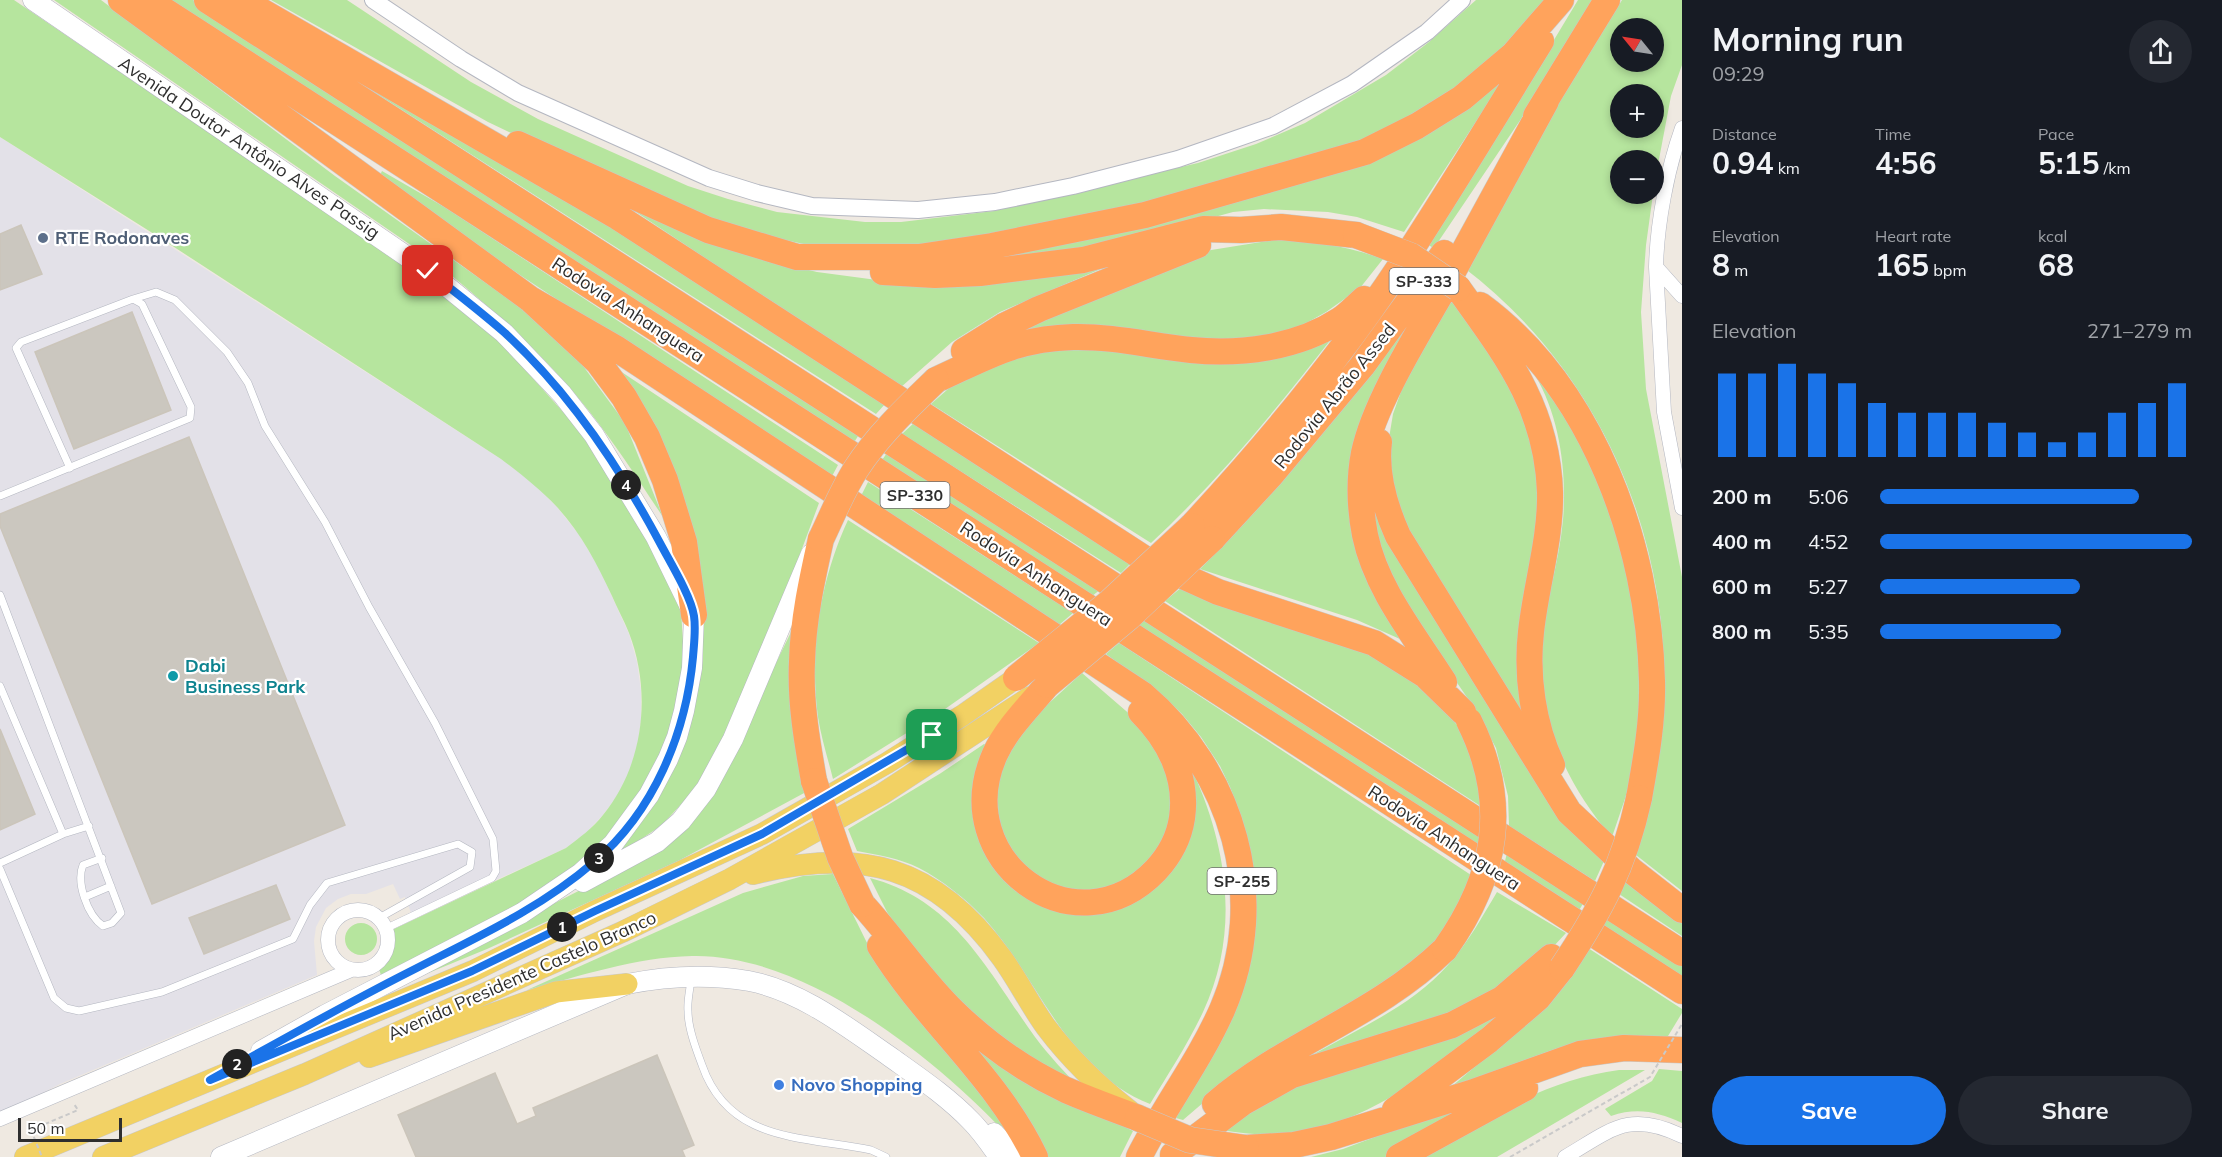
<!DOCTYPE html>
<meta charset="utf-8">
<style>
:root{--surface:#171b24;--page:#242831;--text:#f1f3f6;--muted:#9ea1a6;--accent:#1a73e8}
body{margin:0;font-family:Mulish,sans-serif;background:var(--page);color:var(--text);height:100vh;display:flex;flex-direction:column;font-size:22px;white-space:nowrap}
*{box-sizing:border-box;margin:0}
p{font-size:20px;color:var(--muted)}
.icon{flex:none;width:33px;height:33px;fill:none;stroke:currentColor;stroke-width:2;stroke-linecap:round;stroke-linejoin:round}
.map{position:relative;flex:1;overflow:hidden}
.sheet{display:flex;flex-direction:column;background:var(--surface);width:540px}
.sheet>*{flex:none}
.needle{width:39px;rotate:300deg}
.tools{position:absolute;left:1610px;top:18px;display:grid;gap:12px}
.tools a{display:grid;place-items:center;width:54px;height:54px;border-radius:50%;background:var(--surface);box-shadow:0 3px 9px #0003;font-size:30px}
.scale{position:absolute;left:18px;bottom:15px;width:104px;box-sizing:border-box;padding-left:6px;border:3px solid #2e2e2e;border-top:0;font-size:16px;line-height:21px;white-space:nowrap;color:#2e2e2e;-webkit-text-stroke:4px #fff;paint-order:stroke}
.pin{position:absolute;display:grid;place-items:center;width:51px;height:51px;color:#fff;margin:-26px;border-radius:12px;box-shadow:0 3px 9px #0006}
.km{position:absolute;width:30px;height:30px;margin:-15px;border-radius:50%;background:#222;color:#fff;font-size:16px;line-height:30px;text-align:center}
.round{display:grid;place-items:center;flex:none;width:63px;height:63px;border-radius:32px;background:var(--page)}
.head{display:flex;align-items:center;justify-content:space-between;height:102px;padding:0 30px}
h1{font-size:33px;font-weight:700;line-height:45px}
.figures{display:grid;grid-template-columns:repeat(3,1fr);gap:9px;height:102px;padding:6px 30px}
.figures div{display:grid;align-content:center}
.figures b{font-size:30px;font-weight:700}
.figures small{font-size:16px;font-weight:400}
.figures p{font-size:16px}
.chart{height:168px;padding:12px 30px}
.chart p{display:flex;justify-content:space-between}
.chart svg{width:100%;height:108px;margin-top:6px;stroke:var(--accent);stroke-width:6}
.action{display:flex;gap:12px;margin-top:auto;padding:12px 30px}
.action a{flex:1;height:69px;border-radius:36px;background:var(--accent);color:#fff;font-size:24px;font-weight:700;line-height:69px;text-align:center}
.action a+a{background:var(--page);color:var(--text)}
ul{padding:0 30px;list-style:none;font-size:20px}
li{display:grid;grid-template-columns:96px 72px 1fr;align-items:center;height:45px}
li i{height:15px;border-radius:8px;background:var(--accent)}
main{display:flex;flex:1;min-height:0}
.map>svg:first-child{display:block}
.industrial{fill:#e3e1e8}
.green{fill:#b6e59e;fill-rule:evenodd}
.building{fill:#cbc7bf;stroke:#cbc5ba;stroke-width:1.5}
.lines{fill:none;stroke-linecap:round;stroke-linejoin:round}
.service-casing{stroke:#b4b7c1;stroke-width:8}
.minor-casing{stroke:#b4b7c1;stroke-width:15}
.tertiary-casing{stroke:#b4b7c1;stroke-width:18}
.secondary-casing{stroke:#b4b7c1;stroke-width:21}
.primary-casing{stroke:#c9c9c9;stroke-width:22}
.motorway-casing{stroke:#c9c9c9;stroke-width:27}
.path{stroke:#c9c9c9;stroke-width:2;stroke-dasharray:4.5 3;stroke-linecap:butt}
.service{stroke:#fff;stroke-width:7}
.minor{stroke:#fff;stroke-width:14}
.tertiary{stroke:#fff;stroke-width:16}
.secondary{stroke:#fff;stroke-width:20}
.primary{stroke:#f2d163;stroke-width:21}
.motorway{stroke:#ffa35c;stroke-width:26}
.motorway-bridge-casing{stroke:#c9c9c9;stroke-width:27;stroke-linecap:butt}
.path-bridge{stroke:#c9c9c9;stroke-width:2;stroke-dasharray:4.5 3;stroke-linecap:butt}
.motorway-bridge{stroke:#ffa35c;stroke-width:26}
.route-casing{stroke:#fff;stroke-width:12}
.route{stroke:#1a73e8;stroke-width:8}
.service-dot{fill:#5c6f8a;stroke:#fff;stroke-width:2}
.culture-dot{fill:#0f9aa8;stroke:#fff;stroke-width:2}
.shop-dot{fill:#3f7fe0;stroke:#fff;stroke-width:2}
.labels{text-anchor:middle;stroke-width:4.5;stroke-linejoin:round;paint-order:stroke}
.shield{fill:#fff;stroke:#6d6d6d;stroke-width:1.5}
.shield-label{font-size:16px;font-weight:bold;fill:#2e2e2e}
.street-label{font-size:18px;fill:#2e2e2e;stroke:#fff}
.service-label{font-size:18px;font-weight:bold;fill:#4e5e75;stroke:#fff;text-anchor:start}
.culture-label{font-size:18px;font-weight:bold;fill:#0d838f;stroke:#fff;text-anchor:start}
.shop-label{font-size:18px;font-weight:bold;fill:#366cbe;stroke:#fff;text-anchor:start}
</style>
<main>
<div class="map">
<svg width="1682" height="1157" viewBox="0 0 1682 1157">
<rect width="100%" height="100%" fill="#efe9e1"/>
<path class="industrial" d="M 0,137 L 501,459 L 531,481 L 557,507 L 580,536 L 599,568 L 629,634 L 637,662 L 641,691 L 641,720 L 637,749 L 629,773 L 618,795 L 603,815 L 586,833 L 566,848 L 413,918 L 405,897 L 400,899 L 393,884 L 366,894 L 351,894 L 338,899 L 326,908 L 316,927 L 314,941 L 317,975 L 60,1084 L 0,1115 Z"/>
<path class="green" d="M 0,0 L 14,0 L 420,276 L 503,345 L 581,432 L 618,484 L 680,596 L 684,656 L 671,737 L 638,803 L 586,861 L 528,900 L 381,975 L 378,966 L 391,949 L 394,929 L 566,848 C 579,838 593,828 603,815 C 644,765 652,692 629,633 C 624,620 617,608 612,596 C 597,564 581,533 557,507 C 540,489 521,474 501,459 L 154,234 L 0,137 Z
M 54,0 L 101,0 L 335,176 L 531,315 L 578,359 L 625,423 L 663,517 C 639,481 616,445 589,411 C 544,354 490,307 434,261 Z
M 167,0 L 193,0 L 860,433 L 853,444 Z
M 271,0 L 347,0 L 471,82 L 538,119 L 688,186 L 728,199 L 777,212 L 865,222 L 901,222 L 994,211 L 1198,163 L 1256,144 L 1305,123 L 1386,75 L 1429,42 L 1476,0 L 1545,0 L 1500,55 L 1403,125 L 1314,160 L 1012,235 L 962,245 L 813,246 L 739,230 L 532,143 L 488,122 Z
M 1578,0 L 1594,0 L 1527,110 L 1434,248 L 1424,243 L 1516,103 Z
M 1622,0 L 1682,0 L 1682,65 L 1671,96 L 1653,191 L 1653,160 L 1620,160 L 1620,194 L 1653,194 L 1646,245 L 1641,312 L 1646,389 L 1682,577 L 1682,891 L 1636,855 C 1650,806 1663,755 1664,703 C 1670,534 1599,370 1463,267 L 1491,214 ZM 1620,28 L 1653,28 L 1653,62 L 1620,62 ZM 1620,94 L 1653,94 L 1653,128 L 1620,128 Z
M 1509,71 L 1404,232 L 1357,217 L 1328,212 L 1264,209 L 1233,212 L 1178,227 L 1065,252 L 944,264 L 1281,185 Z
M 369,81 L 537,177 L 886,403 L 876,414 L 366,87 Z
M 382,171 L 446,208 L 838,465 L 830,480 L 520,275 L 379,177 Z
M 633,210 L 780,263 L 817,272 L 892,282 L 1117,262 L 1000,312 L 952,342 L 900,388 Z
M 1273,240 C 1311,240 1348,246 1383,259 L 1360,288 L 1326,312 L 1301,326 L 1255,341 L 1008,334 L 1205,251 Z
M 1445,295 L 1464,311 L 1513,378 L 1541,478 L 1528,725 L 1394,510 L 1389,438 L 1393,414 L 1403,386 Z
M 1414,316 L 1355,474 L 1409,643 L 1357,620 L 1200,569 C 1279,491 1348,404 1414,316 Z
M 1336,333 C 1278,407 1220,479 1151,543 L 931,404 L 956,382 L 1046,345 L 1198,356 Z
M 605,361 L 819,503 L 777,616 L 721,745 L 696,788 L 662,825 L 613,858 L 692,719 L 703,659 L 703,606 Z
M 1535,375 L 1540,375 L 1590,458 L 1631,573 L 1643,693 L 1631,781 L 1612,837 C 1567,786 1537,720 1541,651 C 1544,606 1559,564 1563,520 C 1567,473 1560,417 1535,375 Z
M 915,422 L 1132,562 L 1121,573 L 902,434 Z
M 889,450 L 1102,588 L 1091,597 L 880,463 Z
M 1376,463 L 1379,495 L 1604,861 L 1595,881 L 1509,826 L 1508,796 L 1496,748 L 1475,709 L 1397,595 L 1372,536 Z
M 868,482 L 1073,613 L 1059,625 L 860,498 Z
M 848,520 L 1039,643 L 945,709 L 833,779 C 828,759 821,737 818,717 C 809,649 820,581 848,520 Z
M 1182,587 L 1356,646 L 1396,665 L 1445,709 L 1457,725 L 1475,763 L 1482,807 L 1165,601 Z
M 1147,618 L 1482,836 L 1480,849 L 1137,627 Z
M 791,632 L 790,683 L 806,792 L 680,860 L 487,949 L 377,994 L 645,857 L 747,723 Z
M 1119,643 L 1474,877 L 1451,926 L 1401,974 L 1246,1066 L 1183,1120 L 1176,1118 L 1220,1033 L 1248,850 L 1242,818 L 1230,787 L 1220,766 L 1201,737 L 1182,714 L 1162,695 L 1106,654 Z
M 1082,673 L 1133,717 L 1149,736 L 1175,789 L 1166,838 L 1144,868 L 1111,887 L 1078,891 L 1041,883 L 998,836 L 995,773 L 1024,726 Z
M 984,744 L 991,747 L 979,784 L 1027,892 L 1146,888 L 1190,788 L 1193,772 C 1228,849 1240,933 1203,1012 C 1188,1044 1168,1074 1150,1104 C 1066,1071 1040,980 984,918 C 966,899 942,880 919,868 C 899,858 878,855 857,851 L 848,829 L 941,773 Z
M 1507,853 L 1584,902 L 1578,912 L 1504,865 Z
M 833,874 L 869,947 L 992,1097 L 1027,1157 C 953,1071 811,953 692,956 C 636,957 581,976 527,990 L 743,893 L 803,876 Z
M 870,878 C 955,900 988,972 1035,1037 C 1049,1056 1065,1072 1081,1090 L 981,1027 L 907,942 L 887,912 Z
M 1625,879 L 1682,922 L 1682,936 L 1619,894 Z
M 1497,892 L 1566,933 L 1539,962 L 1491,998 L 1390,1038 L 1314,1054 C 1360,1028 1413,1005 1448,965 C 1468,943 1482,917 1497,892 Z
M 1607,916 L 1682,964 L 1682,979 L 1600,926 Z
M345 939a16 16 0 1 1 32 0a16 16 0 1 1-32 0Z
M 1588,948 L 1682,1009 L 1682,1013 L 1665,1041 L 1582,1043 L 1555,1049 L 1451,1087 L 1517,1031 Z
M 1502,1011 C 1446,1063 1377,1119 1299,1132 C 1274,1137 1246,1134 1221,1130 L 1265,1097 Z
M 946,1015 L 1046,1087 L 1133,1131 L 1120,1157 L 1046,1157 Z
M 1659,1069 L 1682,1071 L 1682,1123 C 1657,1112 1638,1107 1611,1116 L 1605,1109 L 1652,1081 Z
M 1619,1070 L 1645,1070 L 1497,1157 L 1419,1157 C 1483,1120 1544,1080 1619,1070 Z
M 1485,1096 L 1488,1100 L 1386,1157 L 1311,1157 L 1343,1149 Z"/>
<path class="building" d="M 21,225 L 42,274 L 0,290 L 0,234 Z
M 132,312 L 171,410 L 74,449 L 35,352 Z
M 189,437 L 345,825 L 152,904 L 0,526 L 0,514 Z
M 0,729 L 35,814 L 0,830 Z
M 276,885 L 290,919 L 204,954 L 189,918 Z
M 657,1055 L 694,1145 L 682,1150 L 685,1157 L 416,1157 L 398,1115 L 495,1073 L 517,1124 L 536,1116 L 533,1108 Z"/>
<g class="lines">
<defs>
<path id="service" d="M 133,299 L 156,292 L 175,300 L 227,352 L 248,383 L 265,426 L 325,522 L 369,607 L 435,723 L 493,839 L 496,871 L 492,878 L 387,928
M 0,496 L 190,418 L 191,407 L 142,304 L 133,299 L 21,342 L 16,348 L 70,468
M 0,595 L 121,913 L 112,923 L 103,926 C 87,915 76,882 83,865 L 102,858
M 0,686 L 63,834
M 0,863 L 63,834 L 89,826
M 0,869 L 54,998 L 66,1008 L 79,1011 L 162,992 L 293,939 L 310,905 L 327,883 L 458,844 L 472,852 L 470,867 L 379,918
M 85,897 L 111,886
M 691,979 C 690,990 687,1001 688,1011 C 688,1028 696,1049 702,1065 C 729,1143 803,1136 871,1150 L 886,1157"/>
<path id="minor" d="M 1682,128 C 1667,170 1657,224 1656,267 L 1664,412 L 1682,508
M 1656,267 L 1682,296
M328 940a30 30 0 1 1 60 0a30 30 0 1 1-60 0Z
M 0,1119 L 351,970
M 1565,1157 C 1611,1130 1629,1110 1682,1136"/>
<path id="tertiary" d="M 373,0 L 461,59 L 518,93 L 709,178 L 757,193 L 812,206 L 918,210 L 995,202 L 1073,186 L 1178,159 L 1273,126 L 1352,84 L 1427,32 L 1462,0"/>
<path id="secondary" d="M 33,0 L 428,271 L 504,333 L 562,394 L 594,435 L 656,537 L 694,615 L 692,668 L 684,711 L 677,737 L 668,759 L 649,795 L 613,844 L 581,873 L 522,913 L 325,1015 L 261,1051
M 583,882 L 657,842 L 681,821 L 706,789 L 733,739 L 811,554
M 994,1133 L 1016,1157
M 221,1157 L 627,984 C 667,976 708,974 749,981 C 801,991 847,1027 889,1056 C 917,1076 947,1096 971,1121 C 982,1132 990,1144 999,1157"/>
<path id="primary" d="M 753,874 C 861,847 935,865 1002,958 C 1018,980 1030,1005 1046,1027 C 1070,1059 1098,1086 1130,1111
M 369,1057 L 556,992 L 627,984
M 25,1157 L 473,971 L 595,911 L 762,834 L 887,763 L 963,715 L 1016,678
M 103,1157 L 305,1074 L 622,932 L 730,879 L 882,794 L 1030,697"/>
<path id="motorway" d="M 121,0 L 530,299 L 598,362 L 624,397 L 647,437 L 665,480 L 684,542 L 694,615
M 148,0 L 1682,991
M 207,0 L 1682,953
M 242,0 L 618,217 L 1145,559 L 1218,592 L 1374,643 L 1425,675 L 1463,712
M 1536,116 L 1607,0
M 518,144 L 708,230 L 797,257 L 919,257 L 992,246 L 1145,215 L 1365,152 L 1417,126 L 1462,98 L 1513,55 L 1561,0
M 883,272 L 935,275 L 980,273 L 1083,260 L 1203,229 L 1241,230 L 1281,227 L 1356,235
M 1458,288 C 1505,354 1547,406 1550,492 C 1551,539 1536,585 1531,632 C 1526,676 1533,725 1552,765
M 530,299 L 617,349 L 1142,694 C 1233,771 1271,897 1222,1010 C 1199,1062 1164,1107 1139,1157
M 1480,305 C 1593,388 1649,545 1652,681 C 1653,721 1646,759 1639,798
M 964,351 L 1004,326 L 1039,309 L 1198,245
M 936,380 C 987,357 1014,339 1073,337 C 1112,336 1152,346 1191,350 C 1240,355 1297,348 1340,320 C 1348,315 1356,306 1364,299
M 1379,442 C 1375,474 1385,507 1398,536 L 1569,812 L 1632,871 L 1682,910
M 1192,526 C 1267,445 1338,360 1399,268 C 1448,194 1494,117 1541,41
M 1212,539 L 1271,475 L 1362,366 L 1444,253
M 1444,682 C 1415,636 1376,589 1365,535 C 1360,509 1359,479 1364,453 C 1374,405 1414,340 1439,297 C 1475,232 1510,166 1546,101
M 1047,685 C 1029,707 1007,728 995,754 C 947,861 1076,954 1156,870 C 1169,856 1179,838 1182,818 C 1188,777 1169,740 1141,712
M 814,781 C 807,742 800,701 802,662 C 803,620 812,579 821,539
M 862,904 C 894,939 920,979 954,1012 C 986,1043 1025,1071 1066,1090 C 1089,1100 1114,1109 1138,1118
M 880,946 C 926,1021 997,1077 1035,1157
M 1215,1104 C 1287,1042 1376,1016 1445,949
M 1395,1110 L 1489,1040 L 1538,998 L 1562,968
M 1246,1148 L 1294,1145 L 1331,1137 L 1471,1093 L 1580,1054 L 1624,1048 L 1682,1050
M 1173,1155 L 1242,1103 L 1292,1075 L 1452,1025 L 1502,999 L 1551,957
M 1399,1157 L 1525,1088"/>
</defs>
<use href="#service" class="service-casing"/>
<use href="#minor" class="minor-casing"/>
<use href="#tertiary" class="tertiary-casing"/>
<use href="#secondary" class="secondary-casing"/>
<use href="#primary" class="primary-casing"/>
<use href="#motorway" class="motorway-casing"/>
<path class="path" d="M 31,1130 L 78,1110 L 74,1104"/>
<use href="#service" class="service"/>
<use href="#minor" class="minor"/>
<use href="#tertiary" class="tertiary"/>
<use href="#secondary" class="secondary"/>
<use href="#primary" class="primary"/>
<use href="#motorway" class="motorway"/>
<defs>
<path id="motorway-bridge" d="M 1356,235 L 1411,256 L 1458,288
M 821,539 C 832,516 842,491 856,469 C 878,435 907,408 936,380
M 1016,678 L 1110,602 L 1192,526
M 1047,685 L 1129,617 L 1212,539
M 814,781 L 840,857 L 862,904
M 1445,949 C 1497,876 1510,803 1469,721
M 1562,968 C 1600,911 1624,867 1639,798
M 1138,1118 L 1190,1140 L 1246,1148"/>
</defs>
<use href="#motorway-bridge" class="motorway-bridge-casing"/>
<path class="path-bridge" d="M 31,1130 L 42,1157
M 1510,1157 L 1650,1077 L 1682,1024"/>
<use href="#motorway-bridge" class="motorway-bridge"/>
</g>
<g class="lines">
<defs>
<path id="route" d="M 428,271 C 454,291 480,311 505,333 C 569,392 619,466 660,543 C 670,562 691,596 694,616 C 696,629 694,644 693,657 C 686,733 654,812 594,862 C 540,909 473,939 409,972 C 342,1006 276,1043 210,1080 L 472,971 L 595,911 L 762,834 L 932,735"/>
</defs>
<use href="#route" class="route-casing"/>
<use href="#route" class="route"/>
</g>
<circle class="service-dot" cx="43" cy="238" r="6"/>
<circle class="culture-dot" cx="173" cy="676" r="6"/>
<circle class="shop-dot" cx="779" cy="1085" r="6"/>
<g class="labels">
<g class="shield">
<rect x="1389.5" y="268" width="69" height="26" rx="4.5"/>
<rect x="880.5" y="482" width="69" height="26" rx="4.5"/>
<rect x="1207.5" y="868" width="69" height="26" rx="4.5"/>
</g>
<g class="shield-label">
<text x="1424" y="287">SP-333</text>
<text x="915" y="501">SP-330</text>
<text x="1242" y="887">SP-255</text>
</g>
<g class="street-label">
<text transform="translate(249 148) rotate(34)" y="6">Avenida Doutor Antônio Alves Passig</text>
<text transform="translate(628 310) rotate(33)" y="6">Rodovia Anhanguera</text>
<text transform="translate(1335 396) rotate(-51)" y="6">Rodovia Abrão Assed</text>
<text transform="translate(1036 574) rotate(33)" y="6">Rodovia Anhanguera</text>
<text transform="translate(1444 838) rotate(33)" y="6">Rodovia Anhanguera</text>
<text transform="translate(522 976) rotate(-24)" y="6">Avenida Presidente Castelo Branco</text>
</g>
<g class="service-label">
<text x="55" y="244">RTE Rodonaves</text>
</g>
<g class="culture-label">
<text x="185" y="672">Dabi<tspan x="185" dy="21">Business Park</tspan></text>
</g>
<g class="shop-label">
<text x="791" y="1091">Novo Shopping</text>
</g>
</g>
</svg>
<div class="tools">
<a><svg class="needle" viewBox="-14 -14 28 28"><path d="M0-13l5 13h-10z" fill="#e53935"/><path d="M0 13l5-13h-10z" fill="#9ea1a6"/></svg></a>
<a>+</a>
<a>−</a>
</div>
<div class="scale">50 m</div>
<div class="pin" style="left:932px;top:735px;background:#1e9e55"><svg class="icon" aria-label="arrive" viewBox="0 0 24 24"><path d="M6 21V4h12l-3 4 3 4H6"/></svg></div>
<div class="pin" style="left:428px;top:271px;background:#d93025"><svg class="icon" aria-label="check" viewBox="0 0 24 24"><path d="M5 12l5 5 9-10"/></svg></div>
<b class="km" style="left:562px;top:927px">1</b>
<b class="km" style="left:237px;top:1064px">2</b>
<b class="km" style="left:599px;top:858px">3</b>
<b class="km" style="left:626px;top:485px">4</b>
</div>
<section class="sheet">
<div class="head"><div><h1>Morning run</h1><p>09:29</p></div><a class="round"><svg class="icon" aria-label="share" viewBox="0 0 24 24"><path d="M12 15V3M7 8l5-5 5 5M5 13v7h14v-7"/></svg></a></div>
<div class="figures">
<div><p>Distance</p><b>0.94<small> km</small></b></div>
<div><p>Time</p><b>4:56</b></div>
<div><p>Pace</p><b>5:15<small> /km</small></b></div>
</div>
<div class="figures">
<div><p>Elevation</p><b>8<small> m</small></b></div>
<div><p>Heart rate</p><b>165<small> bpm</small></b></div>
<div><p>kcal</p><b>68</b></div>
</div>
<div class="chart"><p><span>Elevation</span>271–279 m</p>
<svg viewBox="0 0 160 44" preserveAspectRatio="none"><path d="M5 44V10M15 44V10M25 44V6M35 44V10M45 44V14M55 44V22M65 44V26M75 44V26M85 44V26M95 44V30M105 44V34M115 44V38M125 44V34M135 44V26M145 44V22M155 44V14"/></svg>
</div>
<ul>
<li><b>200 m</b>5:06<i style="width:83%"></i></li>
<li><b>400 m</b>4:52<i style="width:100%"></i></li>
<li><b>600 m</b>5:27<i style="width:64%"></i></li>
<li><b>800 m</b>5:35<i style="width:58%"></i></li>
</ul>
<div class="action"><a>Save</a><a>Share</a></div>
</section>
</main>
